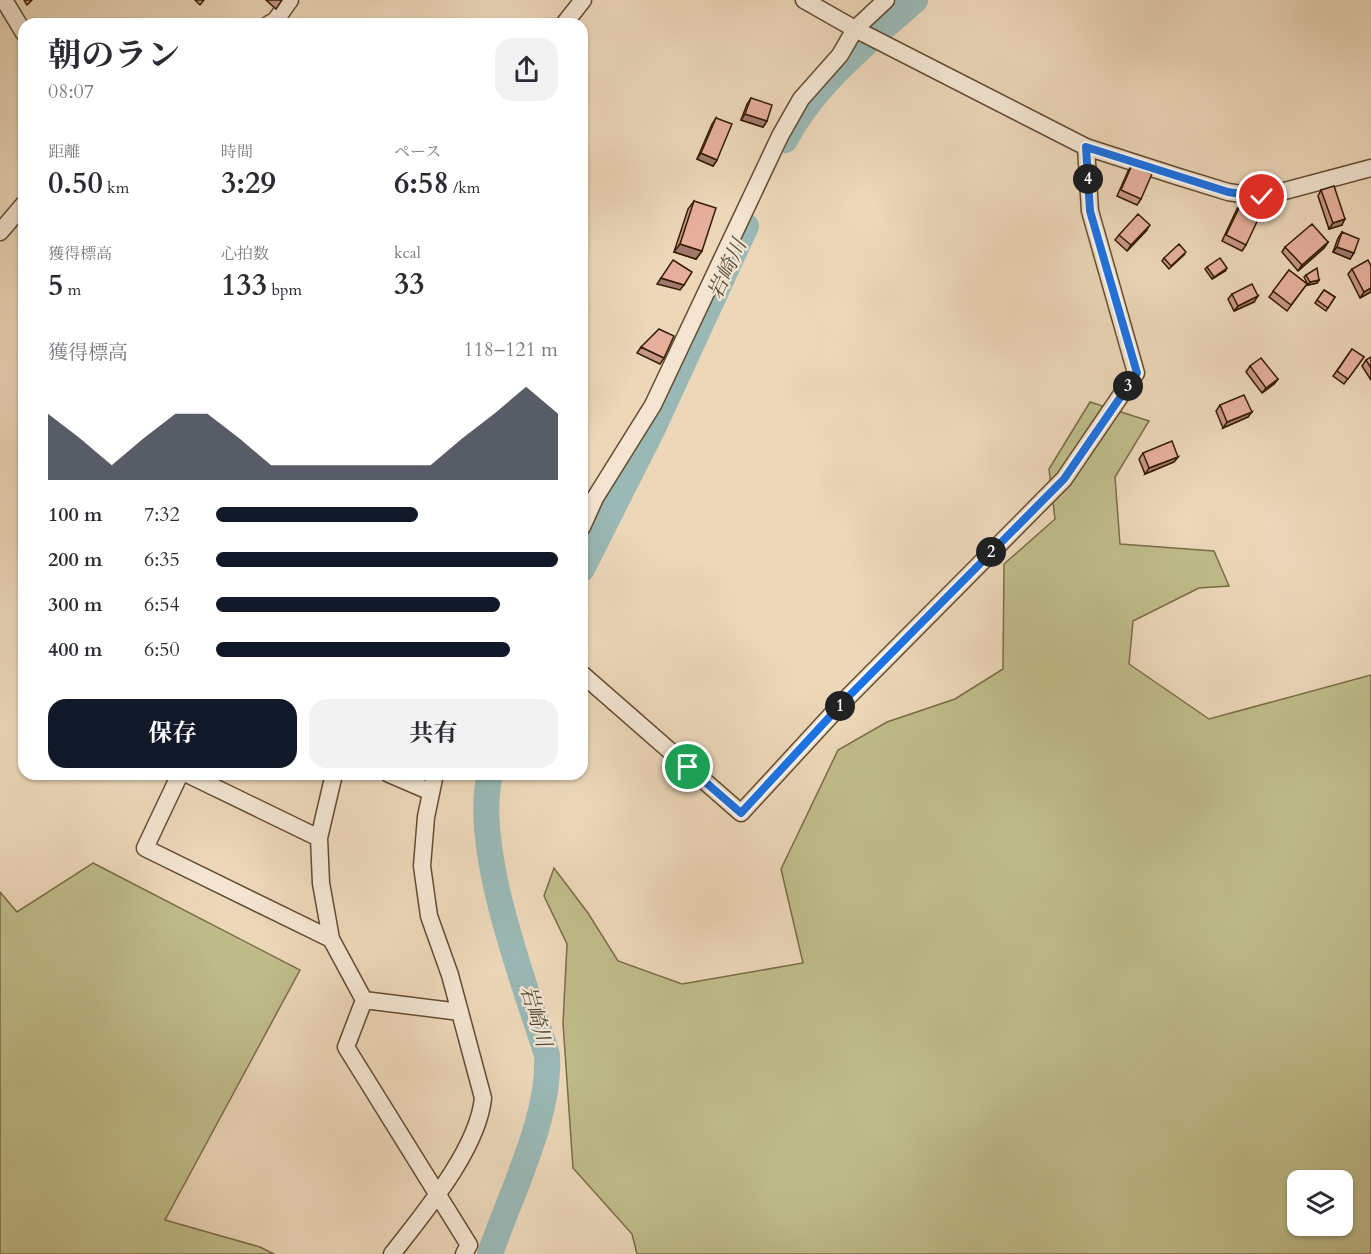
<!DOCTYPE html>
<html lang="ja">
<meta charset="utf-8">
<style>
:root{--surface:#fff;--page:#f2f2f3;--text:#2b2b33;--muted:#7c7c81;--accent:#111827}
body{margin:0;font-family:Cardo,"Noto Serif JP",serif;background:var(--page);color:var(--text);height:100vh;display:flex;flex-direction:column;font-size:22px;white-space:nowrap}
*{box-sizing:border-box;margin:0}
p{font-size:20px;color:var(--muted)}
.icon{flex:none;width:33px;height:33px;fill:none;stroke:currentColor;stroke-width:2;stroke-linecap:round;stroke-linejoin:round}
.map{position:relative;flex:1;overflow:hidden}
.side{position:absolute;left:18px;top:18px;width:570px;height:762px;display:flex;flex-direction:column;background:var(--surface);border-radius:18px;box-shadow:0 2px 4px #0004}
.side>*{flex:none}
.fabs{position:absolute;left:1287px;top:1170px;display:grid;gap:12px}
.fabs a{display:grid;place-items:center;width:66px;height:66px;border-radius:12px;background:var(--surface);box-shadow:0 2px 4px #0004;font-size:30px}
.pin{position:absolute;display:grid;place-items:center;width:51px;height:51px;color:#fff;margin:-26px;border:3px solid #fff;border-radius:50%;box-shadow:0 2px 6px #0007}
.km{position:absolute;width:30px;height:30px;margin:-15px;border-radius:50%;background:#222;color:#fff;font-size:16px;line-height:30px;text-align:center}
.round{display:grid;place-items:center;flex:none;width:63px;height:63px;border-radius:18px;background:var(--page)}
.overview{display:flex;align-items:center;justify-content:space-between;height:102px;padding:0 30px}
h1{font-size:33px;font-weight:700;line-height:45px}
.figures{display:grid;grid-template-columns:repeat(3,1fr);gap:9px;height:102px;padding:6px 30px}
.figures div{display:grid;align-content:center}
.figures b{font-size:30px;font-weight:700}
.figures small{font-size:16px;font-weight:400}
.figures p{font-size:16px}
.chart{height:168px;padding:12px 30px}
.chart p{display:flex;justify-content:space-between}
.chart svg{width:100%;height:108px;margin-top:6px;fill:var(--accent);opacity:.7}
.primary-button{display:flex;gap:12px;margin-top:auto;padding:12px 30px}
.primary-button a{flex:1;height:69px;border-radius:18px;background:var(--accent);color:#fff;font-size:24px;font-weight:700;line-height:69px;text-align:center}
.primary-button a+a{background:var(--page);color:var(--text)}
ul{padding:0 30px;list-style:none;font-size:20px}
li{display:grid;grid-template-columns:96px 72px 1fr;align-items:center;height:45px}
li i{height:15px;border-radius:8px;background:var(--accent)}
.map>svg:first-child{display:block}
.green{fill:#bfbc8a;stroke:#7a6c45;stroke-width:1.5;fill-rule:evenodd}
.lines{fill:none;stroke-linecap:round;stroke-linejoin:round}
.river{stroke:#9ab8b5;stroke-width:26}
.minor-casing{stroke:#634c2e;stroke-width:19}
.minor{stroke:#f3e5d2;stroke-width:16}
.wall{fill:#c69686;stroke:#351d00;stroke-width:1.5}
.shaded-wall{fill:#a17a6d;stroke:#351d00;stroke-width:1.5}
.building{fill:#e6af9c;stroke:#351d00;stroke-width:1.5}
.route-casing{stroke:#fff;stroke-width:12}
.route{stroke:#1a73e8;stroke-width:8}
.labels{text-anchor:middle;stroke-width:4.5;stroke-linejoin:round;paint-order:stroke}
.water-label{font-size:21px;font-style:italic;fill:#534c36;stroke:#f3e5d2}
</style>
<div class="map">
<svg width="1371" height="1254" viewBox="0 0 1371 1254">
<rect width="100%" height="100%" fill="#ecd7b9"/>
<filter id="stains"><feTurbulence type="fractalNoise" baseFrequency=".00333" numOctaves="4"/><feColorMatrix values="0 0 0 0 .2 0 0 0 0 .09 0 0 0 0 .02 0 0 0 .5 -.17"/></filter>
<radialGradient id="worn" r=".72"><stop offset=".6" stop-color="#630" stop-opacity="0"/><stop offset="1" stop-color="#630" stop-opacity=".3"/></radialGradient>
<path class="green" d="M 1090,402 L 1149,421 L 1115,477 L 1120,544 L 1214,551 L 1229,586 L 1199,588 L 1133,621 L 1129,664 L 1209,719 L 1371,675 L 1371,1254 L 637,1254 L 632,1234 L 573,1168 L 563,1023 L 567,944 L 544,896 L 554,868 L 588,913 L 618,961 L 682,984 L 803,963 L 781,869 L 838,750 L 887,722 L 955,699 L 1003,669 L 1004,564 L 1055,519 L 1049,469 ZM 1298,1180 L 1342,1180 L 1342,1226 L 1298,1226 Z
M 93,863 L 300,970 L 165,1220 L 260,1247 L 274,1254 L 0,1254 L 0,892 L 17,912 Z"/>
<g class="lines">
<path class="river" d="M 785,140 C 813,85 869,41 915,0
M 582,569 L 653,428 L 746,226
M 490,1254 C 510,1195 551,1116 547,1055 C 524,982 472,848 490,774"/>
<defs>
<path id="minor" d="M 4,0 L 24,33
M 804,0 L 855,29 L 1086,147 L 1176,176 L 1228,192 L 1262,197 L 1371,168
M 269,24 L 275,21 L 290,0
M 564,24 L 583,0
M 0,232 L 24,204
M 582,527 L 595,498 L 653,405 L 780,136 L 801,99 L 840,55 L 855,29 L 886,0
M 582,674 L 741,813 L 847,698 L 1064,479 L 1136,373 L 1090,211 L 1086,147
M 180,774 L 145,848 L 331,939
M 187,774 L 319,838
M 334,774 L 319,838 L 321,883 L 331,939 L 364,1000
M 389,774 L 431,792
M 460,1012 L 364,1000 L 346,1047 L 469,1245 L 464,1254
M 392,1254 C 424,1213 478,1149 483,1098 L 450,975 L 429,916 L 422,866 L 426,817 L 435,774"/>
</defs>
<use href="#minor" class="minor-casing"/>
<use href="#minor" class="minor"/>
</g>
<path class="wall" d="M 24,0 L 32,0 L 27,5 Z
M 195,0 L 204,0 L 200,5 Z
M 266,0 L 282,0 L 276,9 Z
M 751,98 L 767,121 L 763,127 L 741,120 L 747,104 Z
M 716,118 L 717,160 L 713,166 L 697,159 L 712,124 Z
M 1132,165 L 1141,199 L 1137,205 L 1117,196 L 1128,171 Z
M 1321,190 L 1342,225 L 1329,229 L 1318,196 Z
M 694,201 L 702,251 L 696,259 L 674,252 L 688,209 Z
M 1241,204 L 1246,245 L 1242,251 L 1222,241 L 1237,209 Z
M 1146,231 L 1127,251 L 1115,240 L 1119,235 Z
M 1342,232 L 1350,259 L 1333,252 L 1338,238 Z
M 1328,242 L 1324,248 L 1298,271 L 1282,252 L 1285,247 Z
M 1184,255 L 1169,269 L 1162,261 L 1164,258 Z
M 1207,267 L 1225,271 L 1212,279 L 1205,269 Z
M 1352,269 L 1371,292 L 1360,298 L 1348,274 Z
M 1289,270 L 1307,284 L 1287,311 L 1269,297 Z
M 1306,275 L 1319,280 L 1317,283 L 1308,285 L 1304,277 Z
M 1324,290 L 1335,297 L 1326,311 L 1315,303 Z
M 1232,294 L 1254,302 L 1234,311 L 1228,299 Z
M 641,347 L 664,358 L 660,364 L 637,353 Z
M 1352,349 L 1364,357 L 1344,384 L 1333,376 Z
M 1371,357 L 1371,380 L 1362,366 L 1366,360 Z
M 1250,366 L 1278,379 L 1274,384 L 1262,393 L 1246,372 Z
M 1220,405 L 1248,417 L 1223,428 L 1216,411 Z
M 1143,453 L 1178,457 L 1174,462 L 1145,474 L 1139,459 Z"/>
<path class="shaded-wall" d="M 745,114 L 767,121 L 763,127 L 741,120 Z
M 701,153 L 717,160 L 713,166 L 697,159 Z
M 1345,219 L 1342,225 L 1329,229 L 1333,223 Z
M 1150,225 L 1146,231 L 1127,251 L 1131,245 Z
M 1328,242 L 1324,248 L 1298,271 L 1302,265 Z
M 680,244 L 702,251 L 696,259 L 674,252 Z
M 1337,247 L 1354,253 L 1350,259 L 1333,252 Z
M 1227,268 L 1225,271 L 1212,279 L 1214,277 Z
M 661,278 L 684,285 L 680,290 L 657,284 Z
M 1319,280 L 1317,283 L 1308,285 L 1310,282 Z
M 1371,288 L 1371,292 L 1360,298 L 1364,292 Z
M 1258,296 L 1254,302 L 1234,311 L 1238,306 Z
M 1278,379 L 1274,384 L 1262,393 L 1266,388 Z
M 1252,412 L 1248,417 L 1223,428 L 1227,422 Z
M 1178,457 L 1174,462 L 1145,474 L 1149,468 Z"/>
<path class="building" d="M 751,98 L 772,105 L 767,121 L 745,114 Z
M 716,118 L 732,124 L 717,160 L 701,153 Z
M 1132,165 L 1152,174 L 1141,199 L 1121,190 Z
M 1334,186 L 1345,219 L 1333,223 L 1321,190 Z
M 694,201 L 716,208 L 702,251 L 680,244 Z
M 1241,204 L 1261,213 L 1246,245 L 1226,235 Z
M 1138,214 L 1150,225 L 1131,245 L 1119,235 Z
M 1312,224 L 1328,242 L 1302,265 L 1285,247 Z
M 1342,232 L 1359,239 L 1354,253 L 1337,247 Z
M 1179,244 L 1186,252 L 1171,266 L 1164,258 Z
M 1220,258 L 1227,268 L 1214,277 L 1207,267 Z
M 673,260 L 692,272 L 684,285 L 661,278 Z
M 1368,260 L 1371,266 L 1371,288 L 1364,292 L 1352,269 Z
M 1317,268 L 1319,280 L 1310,282 L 1306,275 Z
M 1289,270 L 1307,284 L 1291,305 L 1273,291 Z
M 1252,284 L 1258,296 L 1238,306 L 1232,294 Z
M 1324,290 L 1335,297 L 1328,308 L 1317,300 Z
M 659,329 L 674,336 L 664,358 L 641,347 Z
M 1352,349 L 1364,357 L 1348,379 L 1337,371 Z
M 1371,357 L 1371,368 L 1366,360 Z
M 1261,358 L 1278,379 L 1266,388 L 1250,366 Z
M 1244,395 L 1252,412 L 1227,422 L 1220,405 Z
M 1172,441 L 1178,457 L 1149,468 L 1143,453 Z"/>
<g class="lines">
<defs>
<path id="route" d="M 688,767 L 741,813 L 847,698 L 1064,479 L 1137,373 L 1090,211 L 1086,147 L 1228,192 L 1262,197"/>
</defs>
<use href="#route" class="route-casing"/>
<use href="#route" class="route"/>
</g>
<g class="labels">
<g class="water-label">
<text transform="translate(727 269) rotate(-65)" y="7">岩崎川</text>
<text transform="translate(536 1016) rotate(74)" y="7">岩崎川</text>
</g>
</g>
<rect width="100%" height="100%" filter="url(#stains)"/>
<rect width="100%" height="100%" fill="url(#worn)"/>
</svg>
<div class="fabs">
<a><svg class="icon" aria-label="layers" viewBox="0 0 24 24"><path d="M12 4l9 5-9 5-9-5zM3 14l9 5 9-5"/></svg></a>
</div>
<div class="pin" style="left:688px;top:767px;background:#1e9e55"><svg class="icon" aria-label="arrive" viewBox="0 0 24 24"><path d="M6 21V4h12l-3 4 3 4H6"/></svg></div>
<div class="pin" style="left:1262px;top:197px;background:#d93025"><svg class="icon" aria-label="check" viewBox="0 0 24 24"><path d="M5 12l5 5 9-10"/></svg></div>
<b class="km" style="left:840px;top:706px">1</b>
<b class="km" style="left:991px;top:552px">2</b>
<b class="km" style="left:1128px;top:386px">3</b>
<b class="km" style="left:1088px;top:179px">4</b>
<section class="side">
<div class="overview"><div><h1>朝のラン</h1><p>08:07</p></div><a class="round"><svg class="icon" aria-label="share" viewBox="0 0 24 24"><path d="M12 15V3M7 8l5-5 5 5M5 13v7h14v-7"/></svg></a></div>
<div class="figures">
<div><p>距離</p><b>0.50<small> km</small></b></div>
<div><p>時間</p><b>3:29</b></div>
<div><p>ペース</p><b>6:58<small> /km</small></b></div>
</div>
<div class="figures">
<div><p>獲得標高</p><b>5<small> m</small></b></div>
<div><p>心拍数</p><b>133<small> bpm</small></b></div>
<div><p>kcal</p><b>33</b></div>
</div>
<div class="chart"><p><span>獲得標高</span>118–121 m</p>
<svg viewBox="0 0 160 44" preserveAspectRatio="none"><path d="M0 44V17L10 27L20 38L30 27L40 17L50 17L60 27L70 38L80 38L90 38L100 38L110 38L120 38L130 27L140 17L150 6L160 17V44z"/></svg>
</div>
<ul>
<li><b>100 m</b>7:32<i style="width:59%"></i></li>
<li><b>200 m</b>6:35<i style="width:100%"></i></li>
<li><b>300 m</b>6:54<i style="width:83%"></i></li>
<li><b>400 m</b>6:50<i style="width:86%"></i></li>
</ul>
<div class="primary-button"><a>保存</a><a>共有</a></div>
</section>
</div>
